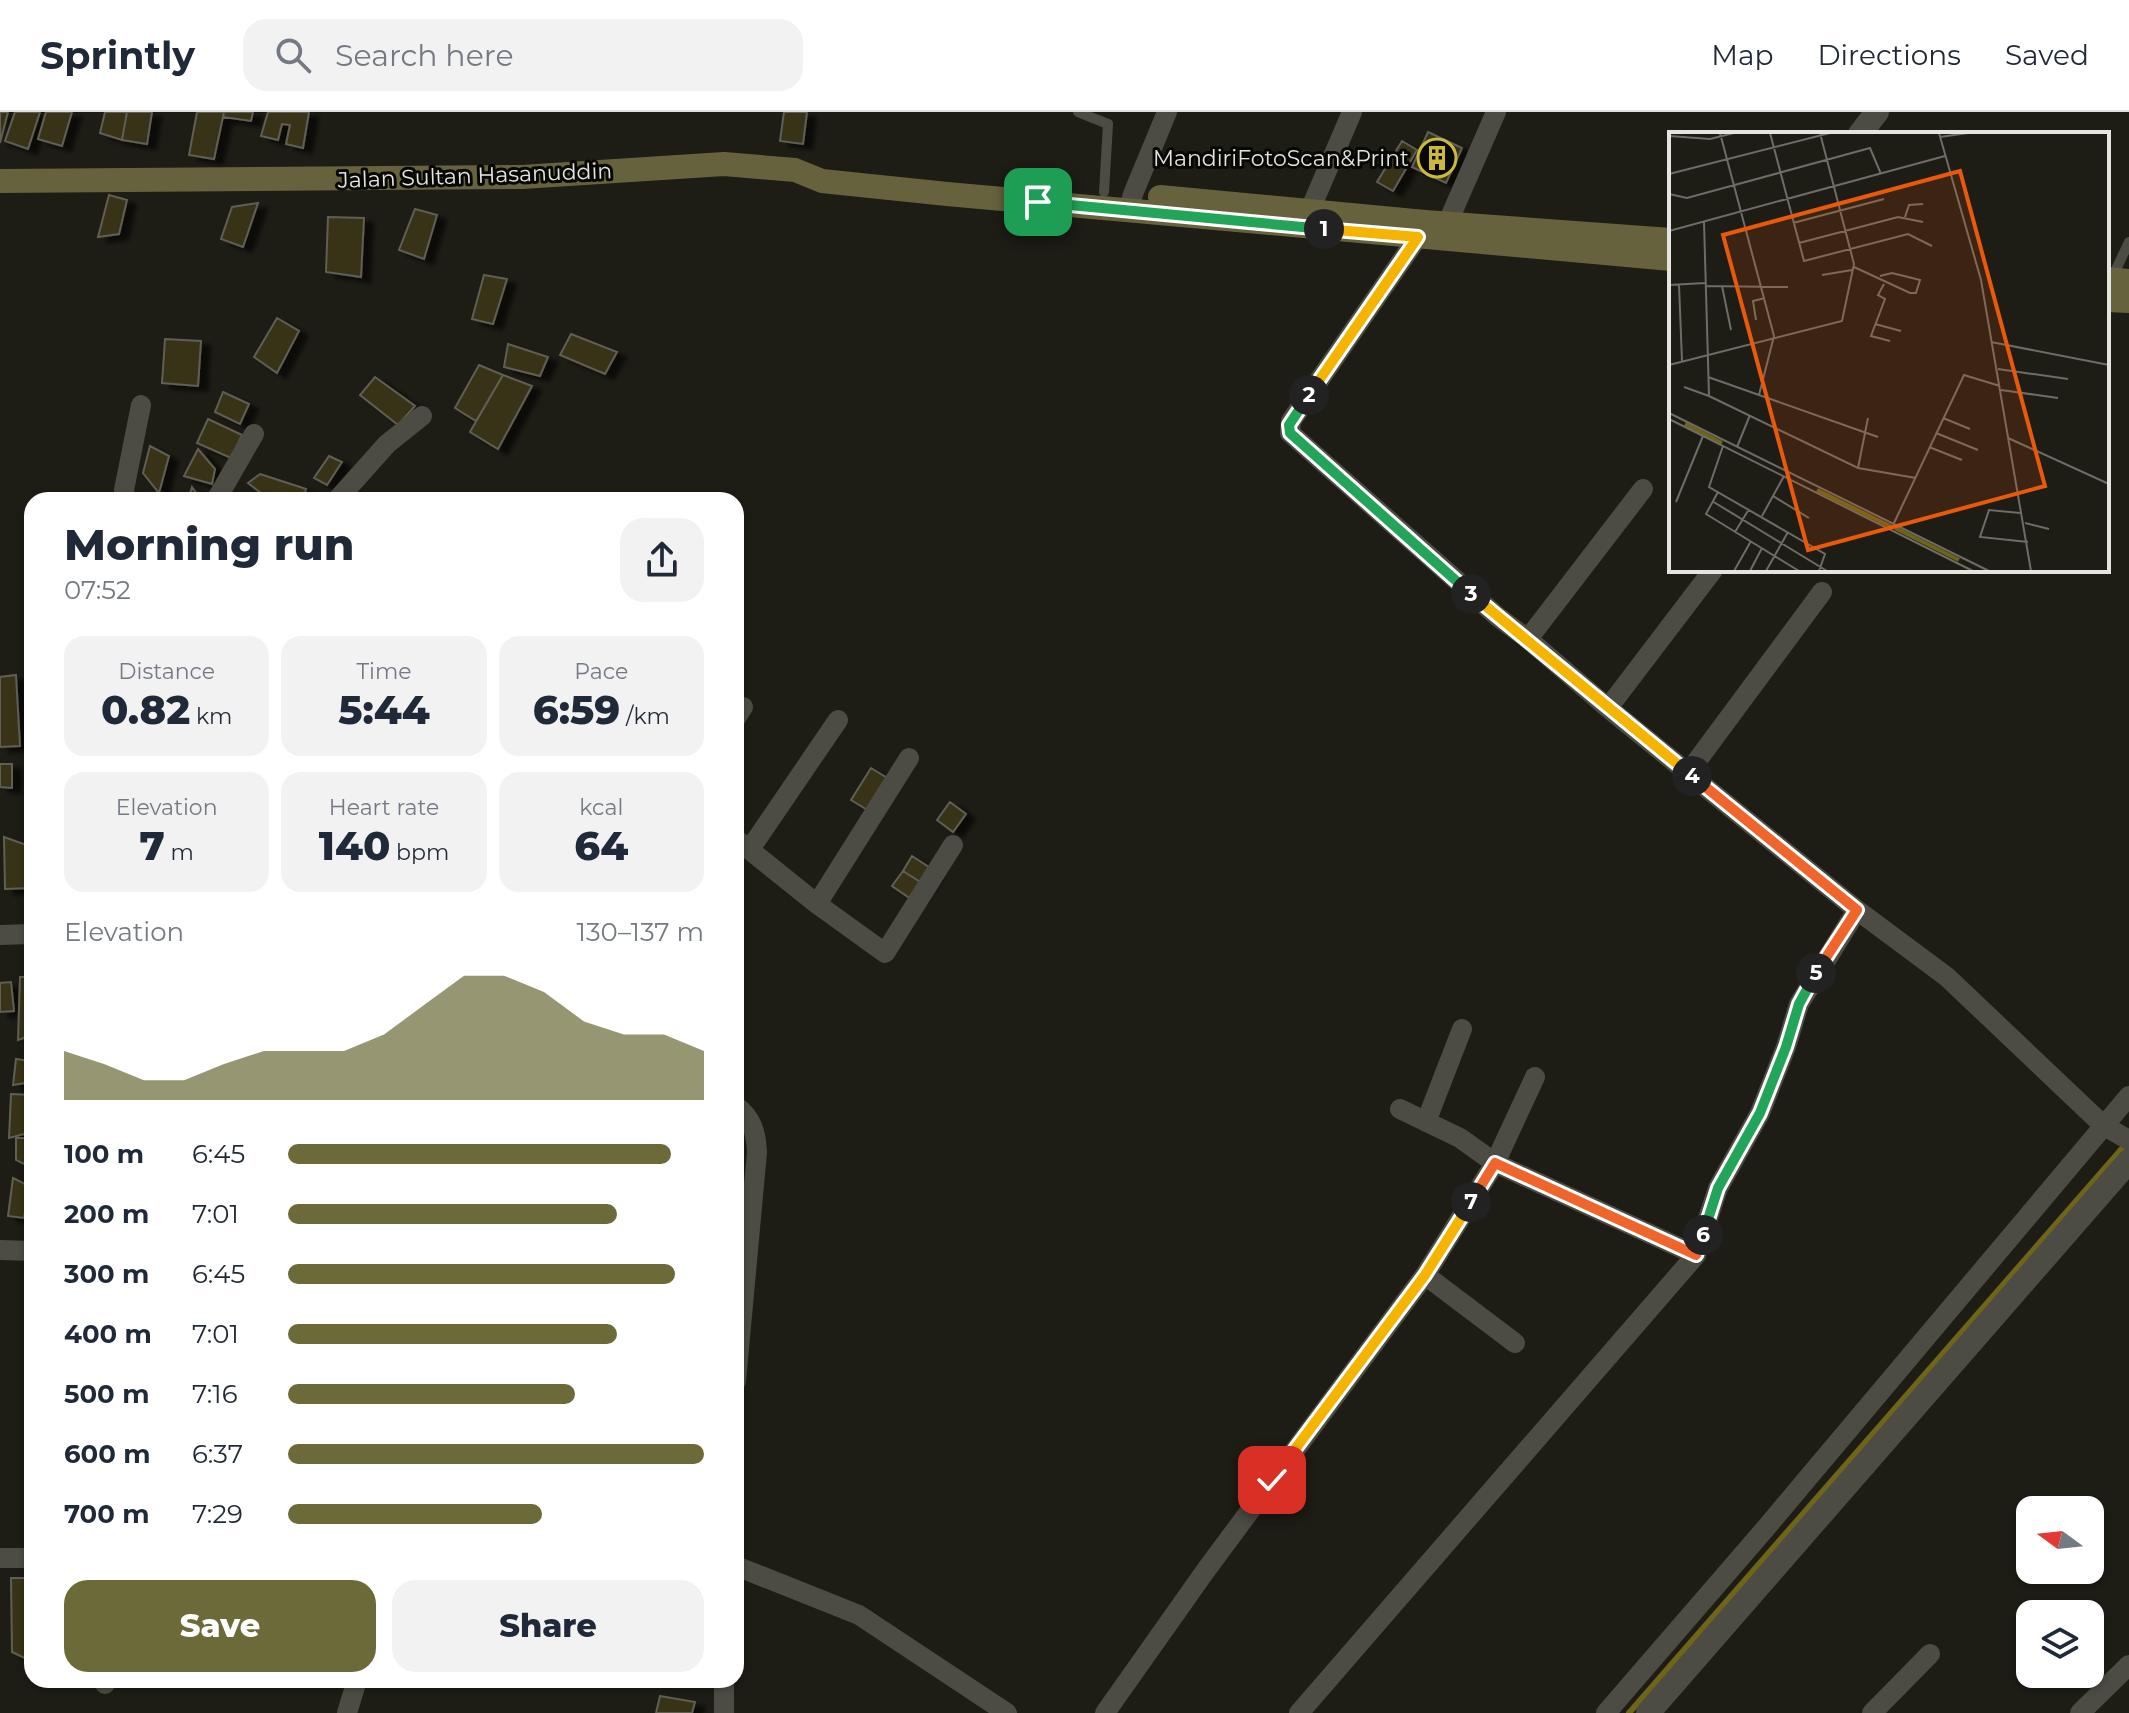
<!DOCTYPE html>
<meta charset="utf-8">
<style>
:root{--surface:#fff;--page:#f2f2f3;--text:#1f2937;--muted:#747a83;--line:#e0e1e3;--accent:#6c6a38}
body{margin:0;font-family:Montserrat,sans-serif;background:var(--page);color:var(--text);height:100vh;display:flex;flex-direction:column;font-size:30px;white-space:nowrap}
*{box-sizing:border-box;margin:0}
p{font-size:26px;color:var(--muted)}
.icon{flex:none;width:44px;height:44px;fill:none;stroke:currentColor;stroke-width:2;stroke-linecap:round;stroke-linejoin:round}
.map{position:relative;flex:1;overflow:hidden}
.drawer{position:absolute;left:24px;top:380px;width:720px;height:1196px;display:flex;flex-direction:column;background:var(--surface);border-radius:24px;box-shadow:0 2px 6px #0004}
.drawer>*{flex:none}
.needle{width:52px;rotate:285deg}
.tools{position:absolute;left:2016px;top:1384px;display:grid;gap:16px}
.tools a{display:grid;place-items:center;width:88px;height:88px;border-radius:16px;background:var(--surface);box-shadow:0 2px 6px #0004;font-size:40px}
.pin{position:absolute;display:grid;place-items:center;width:68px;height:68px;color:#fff;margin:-34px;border-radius:16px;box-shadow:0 4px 12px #0006}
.km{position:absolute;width:40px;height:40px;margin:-20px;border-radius:50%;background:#222;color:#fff;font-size:22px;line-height:40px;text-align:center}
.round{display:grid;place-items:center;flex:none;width:84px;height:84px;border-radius:24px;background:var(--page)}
.summary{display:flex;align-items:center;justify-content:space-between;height:136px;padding:0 40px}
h1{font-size:44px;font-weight:800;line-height:60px}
.stats{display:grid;grid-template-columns:repeat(3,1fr);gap:12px;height:136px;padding:8px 40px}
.stats div{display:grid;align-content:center;border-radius:20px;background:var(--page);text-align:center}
.stats b{font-size:40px;font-weight:800}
.stats small{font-size:22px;font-weight:400}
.stats p{font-size:22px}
.chart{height:224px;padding:16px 40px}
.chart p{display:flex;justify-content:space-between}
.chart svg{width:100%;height:144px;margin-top:8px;fill:var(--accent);opacity:.7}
.cta{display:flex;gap:16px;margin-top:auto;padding:16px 40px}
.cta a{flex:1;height:92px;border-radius:24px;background:var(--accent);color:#fff;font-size:32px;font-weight:800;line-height:92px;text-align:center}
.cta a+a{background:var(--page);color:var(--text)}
ul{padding:0 40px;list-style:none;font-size:26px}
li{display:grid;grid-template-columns:128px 96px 1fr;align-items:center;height:60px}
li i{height:20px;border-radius:10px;background:var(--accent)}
header{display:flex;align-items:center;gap:48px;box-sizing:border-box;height:112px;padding:0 40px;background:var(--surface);border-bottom:2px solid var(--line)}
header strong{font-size:38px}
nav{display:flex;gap:44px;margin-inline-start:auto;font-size:28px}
.search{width:560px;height:72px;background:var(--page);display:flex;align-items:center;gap:20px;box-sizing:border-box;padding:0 28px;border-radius:24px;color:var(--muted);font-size:30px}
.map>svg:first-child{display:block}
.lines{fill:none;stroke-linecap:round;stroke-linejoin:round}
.stream{stroke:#6f6516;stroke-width:6}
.building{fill:#373314;stroke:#5f5e55;stroke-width:2;filter:url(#shadow)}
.service{stroke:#4d4c44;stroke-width:10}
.minor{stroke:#4d4c44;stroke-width:20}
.tertiary{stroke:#4d4c44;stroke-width:24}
.secondary{stroke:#66623d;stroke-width:24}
.split-1-casing{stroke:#fff;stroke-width:16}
.split-2-casing{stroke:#fff;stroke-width:16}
.split-3-casing{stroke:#fff;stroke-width:16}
.split-4-casing{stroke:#fff;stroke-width:16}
.split-5-casing{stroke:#fff;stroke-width:16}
.split-6-casing{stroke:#fff;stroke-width:16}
.split-7-casing{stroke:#fff;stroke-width:16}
.split-8-casing{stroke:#fff;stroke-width:16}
.split-1{stroke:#22a559;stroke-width:10}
.split-2{stroke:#f5b400;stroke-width:10}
.split-3{stroke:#22a559;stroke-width:10}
.split-4{stroke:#f5b400;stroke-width:10}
.split-5{stroke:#f0652b;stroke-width:10}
.split-6{stroke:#22a559;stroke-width:10}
.split-7{stroke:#f0652b;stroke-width:10}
.split-8{stroke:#f5b400;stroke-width:10}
.labels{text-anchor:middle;stroke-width:6;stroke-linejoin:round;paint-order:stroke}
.poi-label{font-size:22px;fill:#e5e4df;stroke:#070704;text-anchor:end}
.street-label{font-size:22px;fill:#e5e4df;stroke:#070704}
.inset-river{fill:none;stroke:#6f6516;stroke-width:4}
.inset-road{fill:none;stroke:#6d6c66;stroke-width:2}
.view{fill:#e8590c;fill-opacity:0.15;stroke:#e8590c;stroke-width:4}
.inset-edge{fill:none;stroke:#e5e4df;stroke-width:4}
</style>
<header>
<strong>Sprintly</strong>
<div class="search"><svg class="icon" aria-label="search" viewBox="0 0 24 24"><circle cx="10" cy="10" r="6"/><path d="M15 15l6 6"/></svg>Search here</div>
<nav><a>Map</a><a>Directions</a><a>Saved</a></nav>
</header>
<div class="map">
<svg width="2129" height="1601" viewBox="0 0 2129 1601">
<defs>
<filter id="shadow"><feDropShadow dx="9" dy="5" stdDeviation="2" flood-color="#0009"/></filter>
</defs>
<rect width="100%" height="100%" fill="#1d1c15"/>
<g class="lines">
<path class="stream" d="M 1629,1601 L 2126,1032"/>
</g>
<path class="building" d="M 0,0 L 8,0 L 0,31 Z
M 15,0 L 40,0 L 28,37 L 5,29 Z
M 46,0 L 72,0 L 62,34 L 38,27 Z
M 105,0 L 127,0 L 122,28 L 100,21 Z
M 127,0 L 152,0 L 147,32 L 122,28 Z
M 197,0 L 224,0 L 214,47 L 189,43 Z
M 224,0 L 253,0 L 251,9 L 223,5 Z
M 268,0 L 309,0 L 303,36 L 286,32 L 290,13 L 282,12 L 278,28 L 261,24 Z
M 784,0 L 807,0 L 803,32 L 780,29 Z
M 1428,20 L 1462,36 L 1446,71 L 1412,55 Z
M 1402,29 L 1417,38 L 1393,79 L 1377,70 Z
M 109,83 L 127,88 L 119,122 L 98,125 Z
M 258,91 L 243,135 L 221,127 L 232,95 Z
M 415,97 L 437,103 L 424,147 L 399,138 Z
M 328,105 L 364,106 L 361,165 L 326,160 Z
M 484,163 L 507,167 L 493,212 L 472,207 Z
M 277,206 L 299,219 L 277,261 L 254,245 Z
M 571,222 L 617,240 L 605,262 L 560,243 Z
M 165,227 L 201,229 L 198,274 L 162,271 Z
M 508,232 L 548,245 L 540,264 L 504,255 Z
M 479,253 L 503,263 L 476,309 L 455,296 Z
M 503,263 L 532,274 L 498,337 L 470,320 Z
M 375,265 L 415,294 L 398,313 L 360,283 Z
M 223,280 L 249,292 L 240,312 L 215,300 Z
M 208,307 L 242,323 L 231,346 L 197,331 Z
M 150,334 L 169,344 L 159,381 L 143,361 Z
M 198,337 L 215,357 L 212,372 L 184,364 Z
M 329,344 L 342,350 L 327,373 L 314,366 Z
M 260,362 L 306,377 L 303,388 L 270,388 L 248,371 Z
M 192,375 L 201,388 L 188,388 Z
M 30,560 L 32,560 L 32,668 Z
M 16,563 L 20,634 L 0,635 L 0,565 Z
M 0,652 L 12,652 L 12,676 L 0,675 Z
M 871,656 L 889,667 L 869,699 L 851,688 Z
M 950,690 L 966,702 L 953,720 L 937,708 Z
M 4,725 L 32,735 L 32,776 L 5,777 Z
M 912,744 L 935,759 L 925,773 L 903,759 Z
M 903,759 L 925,773 L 914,789 L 892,774 Z
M 20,865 L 32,865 L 32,923 L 18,928 Z
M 11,870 L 14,899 L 0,900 L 0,871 Z
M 16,947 L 30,949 L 32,970 L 13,973 Z
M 11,982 L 32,983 L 32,1020 L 9,1026 Z
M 16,1026 L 32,1026 L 32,1056 L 16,1048 Z
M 13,1066 L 29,1074 L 24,1106 L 8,1104 Z
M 11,1466 L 32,1466 L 31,1549 L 12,1540 Z
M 660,1584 L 695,1590 L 692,1601 L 656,1601 Z"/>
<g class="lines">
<path class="service" d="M 1078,0 L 1108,12 L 1104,80
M 2112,166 L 2129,130"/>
<path class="minor" d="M 1129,98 L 1133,82 L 1167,0
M 1310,98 L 1352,0
M 1448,110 L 1496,0
M 1423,113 L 1418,125 L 1291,309 L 1290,321 L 1498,505 L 1528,527 L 1608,596 L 1857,798 L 1947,865 L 2104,1014 L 2129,1028
M 129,388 L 125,386 L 124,378 L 141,293
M 216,388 L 254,322
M 337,388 L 387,332 L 422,304
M 1528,527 L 1643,377
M 1608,596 L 1713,458
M 736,606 L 743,595
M 1688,661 L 1822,480
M 736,727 L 817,792 L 885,841 L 953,733
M 750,737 L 838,608
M 817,792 L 909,646
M 0,823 L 32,822
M 736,994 C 752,1006 756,1020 757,1040 L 736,1269
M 1400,997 L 1460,1026 L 1495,1051 L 1696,1143
M 1426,1010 L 1462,917
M 0,1138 L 32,1139
M 1425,1163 L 1515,1231
M 0,1446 L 32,1446
M 736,1454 L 859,1503 L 1007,1601
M 724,1568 L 724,1601
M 105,1572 L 105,1568
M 347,1601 L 357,1568
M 1105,1601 L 1206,1458 L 1425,1163 L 1495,1051 L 1535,965
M 1299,1601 L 1696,1143 L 1718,1076 L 1760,1001 L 1786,935 L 1799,892 L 1857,798
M 1606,1601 L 1765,1417 L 2129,984
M 1872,1601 L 1930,1542
M 2080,1601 L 2129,1553"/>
<path class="tertiary" d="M 1860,22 L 1877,0
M 1648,1601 L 2129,1049"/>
<path class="secondary" d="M 0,69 L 522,65 L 724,52 L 795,58 L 822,69 L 947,82 L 1671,147
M 1160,85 L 1425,110 L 1671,128
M 2107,167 L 2129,169
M 2107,188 L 2129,189"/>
</g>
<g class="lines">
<defs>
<path id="split-1" d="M 1038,90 L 1324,117"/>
<path id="split-2" d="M 1309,283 L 1418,125 L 1324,117"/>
<path id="split-3" d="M 1309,283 L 1289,313 L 1290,321 L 1471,482"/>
<path id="split-4" d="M 1471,482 L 1692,664"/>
<path id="split-5" d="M 1692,664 L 1857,798 L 1816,861"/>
<path id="split-6" d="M 1703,1123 L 1718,1076 L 1760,1001 L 1786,935 L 1799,892 L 1816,861"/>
<path id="split-7" d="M 1471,1090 L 1495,1051 L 1696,1143 L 1703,1123"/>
<path id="split-8" d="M 1272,1368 L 1425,1163 L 1471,1090"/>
</defs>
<use href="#split-1" class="split-1-casing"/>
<use href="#split-2" class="split-2-casing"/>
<use href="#split-3" class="split-3-casing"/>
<use href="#split-4" class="split-4-casing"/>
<use href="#split-5" class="split-5-casing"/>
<use href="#split-6" class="split-6-casing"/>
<use href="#split-7" class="split-7-casing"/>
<use href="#split-8" class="split-8-casing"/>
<use href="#split-1" class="split-1"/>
<use href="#split-2" class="split-2"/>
<use href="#split-3" class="split-3"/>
<use href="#split-4" class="split-4"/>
<use href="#split-5" class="split-5"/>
<use href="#split-6" class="split-6"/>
<use href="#split-7" class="split-7"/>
<use href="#split-8" class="split-8"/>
</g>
<defs>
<symbol id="building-ring" viewBox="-11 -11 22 22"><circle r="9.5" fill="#070704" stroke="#cbba39" stroke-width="1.5"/><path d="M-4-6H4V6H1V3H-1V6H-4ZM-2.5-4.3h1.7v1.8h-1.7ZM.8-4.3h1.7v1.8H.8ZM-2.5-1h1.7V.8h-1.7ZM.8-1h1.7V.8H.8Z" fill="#cbba39"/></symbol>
</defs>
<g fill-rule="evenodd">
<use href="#building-ring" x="1415" y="24" width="44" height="44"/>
</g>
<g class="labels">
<g class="poi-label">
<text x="1409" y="54">MandiriFotoScan&amp;Print</text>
</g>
<g class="street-label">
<text transform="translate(475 63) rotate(-2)" y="8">Jalan Sultan Hasanuddin</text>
</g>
</g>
<g transform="translate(1669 20)">
<rect width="440" height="440" fill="#1d1c15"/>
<path class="inset-river" d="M 16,292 L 53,311M 148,358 L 223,395M 226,396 L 290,428"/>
<path class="inset-road" d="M 51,1 L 105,204 L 90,263M 101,1 L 135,129 L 239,102 L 263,114M 270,1 L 312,148 L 362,439M 0,4 L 41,7 L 65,1M 271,5 L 299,1M 0,42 L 161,1M 0,62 L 18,66 L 201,16 L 212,42M 236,85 L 240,73 L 254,72M 35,90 L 40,264 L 189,336 L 247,346M 124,91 L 215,67M 0,99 L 276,24M 130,111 L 229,85 L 254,90M 185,135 L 241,161 L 247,161 L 251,148 L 223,141 L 211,144M 153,143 L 183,138M 215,152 L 209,163 L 216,167 L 202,204 L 221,209M 0,153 L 36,151M 10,153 L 13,229M 36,154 L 119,155M 53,154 L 62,198M 87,188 L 84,169 L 96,166M 206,192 L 232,199M 322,210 L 440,233M 0,233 L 173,189 L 185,132 L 151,1M 329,237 L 399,247M 39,245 L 209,305M 15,255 L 40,264M 332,258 L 389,266M 0,281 L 320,439M 274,286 L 301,297M 0,287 L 304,439M 267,301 L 309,318M 339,306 L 440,352M 54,314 L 40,355 L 156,422 L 150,439M 68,315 L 81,283M 260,315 L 293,328M 189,336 L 199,286M 49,360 L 37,382 L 130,439M 104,364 L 140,386M 43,369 L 158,439M 7,370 L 34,304M 351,381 L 320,378 L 311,405 L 359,410M 93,384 L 115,344M 225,391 L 295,243 L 331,254M 356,391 L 380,397M 66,400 L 80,377M 65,439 L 82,409M 81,439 L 93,416M 97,439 L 119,400"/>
<path class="view" d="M 291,39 L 376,354 L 139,418 L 54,103 Z"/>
<rect width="440" height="440" class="inset-edge"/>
</g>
</svg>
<div class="tools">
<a><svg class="needle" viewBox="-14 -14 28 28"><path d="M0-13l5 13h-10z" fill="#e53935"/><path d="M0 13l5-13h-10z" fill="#747a83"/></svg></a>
<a><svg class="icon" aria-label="layers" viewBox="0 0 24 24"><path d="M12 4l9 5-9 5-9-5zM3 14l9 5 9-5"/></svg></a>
</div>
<div class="pin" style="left:1038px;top:90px;background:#1e9e55"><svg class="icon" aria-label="arrive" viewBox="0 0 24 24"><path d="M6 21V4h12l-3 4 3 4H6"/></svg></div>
<div class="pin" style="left:1272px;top:1368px;background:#d93025"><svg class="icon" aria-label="check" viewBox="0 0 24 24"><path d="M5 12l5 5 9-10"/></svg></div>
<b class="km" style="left:1324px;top:117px">1</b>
<b class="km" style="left:1309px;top:283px">2</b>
<b class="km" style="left:1471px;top:482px">3</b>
<b class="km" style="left:1692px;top:664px">4</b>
<b class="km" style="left:1816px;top:861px">5</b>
<b class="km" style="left:1703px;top:1123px">6</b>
<b class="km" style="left:1471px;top:1090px">7</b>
<section class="drawer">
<div class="summary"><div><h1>Morning run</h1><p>07:52</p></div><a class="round"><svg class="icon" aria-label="share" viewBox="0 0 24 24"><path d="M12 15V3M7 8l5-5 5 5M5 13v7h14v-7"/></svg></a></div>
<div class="stats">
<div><p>Distance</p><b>0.82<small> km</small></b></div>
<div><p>Time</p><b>5:44</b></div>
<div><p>Pace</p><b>6:59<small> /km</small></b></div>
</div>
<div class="stats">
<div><p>Elevation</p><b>7<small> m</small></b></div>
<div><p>Heart rate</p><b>140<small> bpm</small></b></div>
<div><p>kcal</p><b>64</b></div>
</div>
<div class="chart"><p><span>Elevation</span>130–137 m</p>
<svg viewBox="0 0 160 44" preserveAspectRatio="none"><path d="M0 44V29L10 33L20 38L30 38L40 33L50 29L60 29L70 29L80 24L90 15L100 6L110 6L120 11L130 20L140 24L150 24L160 29V44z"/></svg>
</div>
<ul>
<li><b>100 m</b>6:45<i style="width:92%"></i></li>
<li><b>200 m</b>7:01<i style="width:79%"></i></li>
<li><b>300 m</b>6:45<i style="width:93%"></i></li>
<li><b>400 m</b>7:01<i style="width:79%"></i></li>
<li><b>500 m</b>7:16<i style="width:69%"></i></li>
<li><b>600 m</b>6:37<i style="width:100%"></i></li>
<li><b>700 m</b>7:29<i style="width:61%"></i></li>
</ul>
<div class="cta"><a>Save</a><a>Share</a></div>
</section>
</div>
